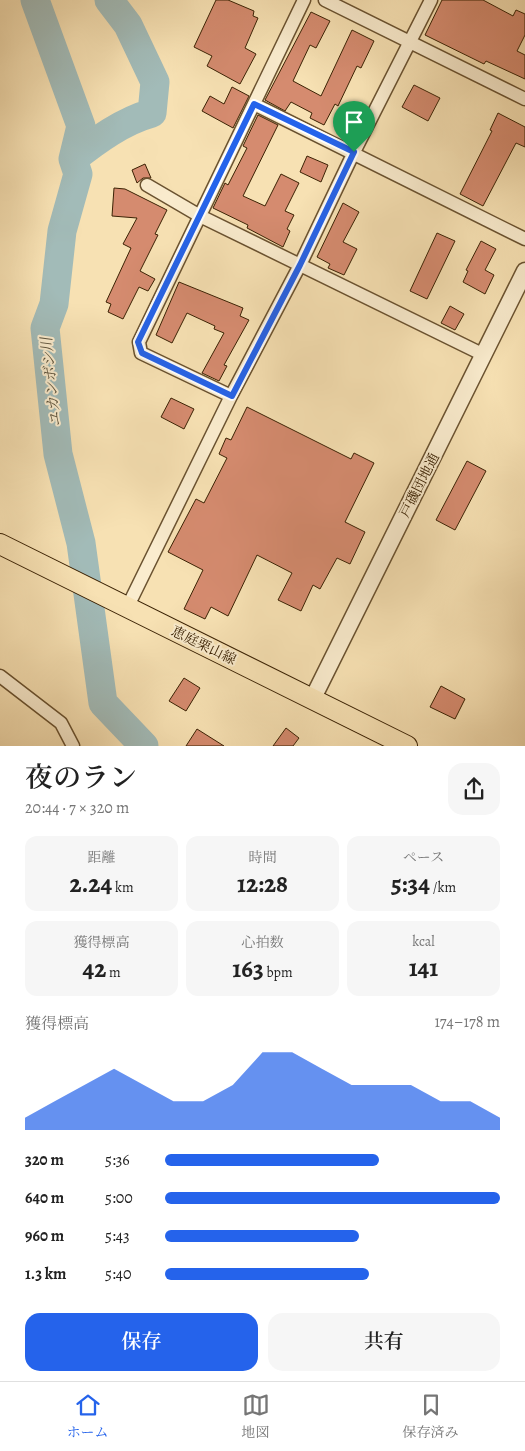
<!DOCTYPE html>
<html lang="ja">
<meta charset="utf-8">
<style>
:root{--surface:#fff;--page:#f6f6f6;--text:#222;--muted:#767676;--line:#e0e0e0;--accent:#2563eb}
body{margin:0;font-family:Alegreya,"Noto Serif JP",serif;background:var(--page);color:var(--text);height:100vh;display:flex;flex-direction:column;font-size:19px;white-space:nowrap}
*{box-sizing:border-box;margin:0}
p{font-size:16px;color:var(--muted)}
.icon{flex:none;width:28px;height:28px;fill:none;stroke:currentColor;stroke-width:2;stroke-linecap:round;stroke-linejoin:round}
.map{position:relative;height:746px;overflow:hidden}
.drawer{display:flex;flex-direction:column;background:var(--surface);flex:1}
.drawer>*{flex:none}
.pin{position:absolute;display:grid;place-items:center;width:42px;height:42px;color:#fff;margin:-51px -21px;border-radius:50% 50% 50% 0;rotate:-45deg;box-shadow:0 0 5px #0007}
.pin .icon{rotate:45deg}
.round{display:grid;place-items:center;flex:none;width:52px;height:52px;border-radius:15px;background:var(--page)}
.summary{display:flex;align-items:center;justify-content:space-between;height:85px;padding:0 25px}
h1{font-size:28px;font-weight:600;line-height:38px}
.metrics{display:grid;grid-template-columns:repeat(3,1fr);gap:8px;height:85px;padding:5px 25px}
.metrics div{display:grid;align-content:center;border-radius:12px;background:var(--page);text-align:center}
.metrics b{font-size:25px;font-weight:600}
.metrics small{font-size:14px;font-weight:400}
.metrics p{font-size:14px}
.chart{height:140px;padding:10px 25px}
.chart p{display:flex;justify-content:space-between}
.chart svg{width:100%;height:90px;margin-top:5px;fill:var(--accent);opacity:.7}
.action{display:flex;gap:10px;margin-top:auto;padding:10px 25px}
.action a{flex:1;height:58px;border-radius:15px;background:var(--accent);color:#fff;font-size:20px;font-weight:600;line-height:58px;text-align:center}
.action a+a{background:var(--page);color:var(--text)}
ul{padding:0 25px;list-style:none;font-size:16px}
li{display:grid;grid-template-columns:80px 60px 1fr;align-items:center;height:38px}
li i{height:12px;border-radius:6px;background:var(--accent)}
.menu{display:flex;justify-content:space-around;align-items:center;height:70px;border-top:1px solid var(--line);background:var(--surface);font-size:14px;color:var(--muted)}
.menu a{display:grid;justify-items:center;gap:2px}
.menu .selected{color:var(--accent)}
.map>svg:first-child{display:block}
.lines{fill:none;stroke-linecap:round;stroke-linejoin:round}
.river{stroke:#a2bbb8;stroke-width:29}
.building{fill:#d58b6f;stroke:#3b2204}
.minor-casing{stroke:#6a5230;stroke-width:15}
.tertiary-casing{stroke:#6a5230;stroke-width:19}
.primary-casing{stroke:#3b2204;stroke-width:22}
.minor{stroke:#faecce;stroke-width:12}
.tertiary{stroke:#faecce;stroke-width:16}
.primary{stroke:#f7e1b3;stroke-width:20}
.route-casing{stroke:#fff;stroke-width:10}
.route{stroke:#2563eb;stroke-width:6}
.labels{text-anchor:middle;stroke-width:4;stroke-linejoin:round;paint-order:stroke}
.street-label{font-size:14px;fill:#3b2204;stroke:#faecce}
.water-label{font-size:15px;font-style:italic;fill:#5a503a;stroke:#faecce}
</style>
<div class="map">
<svg width="525" height="746" viewBox="0 0 525 746">
<rect width="100%" height="100%" fill="#f7e1b3"/>
<filter id="stains"><feTurbulence type="fractalNoise" baseFrequency=".004" numOctaves="4"/><feColorMatrix values="0 0 0 0 .2 0 0 0 0 .09 0 0 0 0 .02 0 0 0 .5 -.17"/></filter>
<radialGradient id="worn" r=".72"><stop offset=".6" stop-color="#630" stop-opacity="0"/><stop offset="1" stop-color="#630" stop-opacity=".3"/></radialGradient>
<g class="lines">
<path class="river" d="M 35,0 L 81,126 L 73,159
M 109,0 L 128,25 L 155,82 L 152,113 C 123,121 97,140 73,159 L 78,174 L 62,231 L 54,304 L 45,328 L 58,454 L 81,543 L 103,703 L 144,746"/>
</g>
<path class="building" d="M 216,0 L 228,0 L 254,11 L 253,16 L 258,18 L 245,48 L 256,54 L 240,84 L 207,66 L 212,56 L 194,47 Z
M 442,0 L 483,0 L 513,16 L 516,10 L 525,14 L 525,35 L 517,51 L 525,55 L 525,79 L 486,61 L 484,64 L 425,35 Z
M 311,12 L 330,21 L 316,48 L 310,45 L 293,81 L 321,96 L 352,30 L 374,41 L 361,68 L 357,66 L 338,106 L 335,104 L 324,125 L 310,118 L 312,113 L 291,102 L 285,111 L 265,100 Z
M 414,85 L 440,98 L 428,121 L 402,107 Z
M 232,87 L 249,96 L 233,128 L 202,111 L 210,96 L 224,104 Z
M 498,113 L 525,127 L 525,147 L 516,143 L 483,206 L 460,194 L 492,131 L 490,130 Z
M 258,115 L 278,125 L 243,196 L 265,206 L 281,174 L 299,183 L 285,211 L 294,215 L 287,229 L 290,231 L 283,247 L 247,228 L 248,225 L 213,208 L 225,183 L 228,185 L 247,148 L 243,146 Z
M 307,156 L 328,165 L 321,182 L 300,172 Z
M 145,164 L 151,178 L 143,178 L 137,183 L 132,170 Z
M 114,188 L 125,189 L 167,210 L 155,234 L 158,235 L 140,271 L 155,279 L 148,291 L 139,287 L 123,319 L 108,312 L 111,304 L 106,302 L 131,248 L 123,244 L 137,218 L 112,216 Z
M 343,203 L 359,212 L 343,242 L 357,249 L 344,275 L 328,268 L 330,264 L 317,257 Z
M 437,233 L 455,241 L 427,299 L 410,291 Z
M 481,241 L 496,249 L 485,270 L 494,275 L 485,294 L 463,282 L 468,271 L 466,270 Z
M 179,282 L 243,308 L 240,316 L 249,320 L 224,365 L 227,366 L 219,381 L 202,373 L 224,333 L 214,329 L 215,326 L 187,313 L 172,343 L 156,335 Z
M 450,306 L 464,314 L 455,330 L 441,323 Z
M 171,398 L 194,409 L 184,429 L 161,417 Z
M 247,407 L 351,459 L 354,453 L 374,463 L 345,522 L 365,532 L 350,564 L 337,558 L 320,589 L 313,585 L 301,611 L 278,600 L 292,573 L 257,555 L 228,616 L 211,607 L 205,619 L 184,609 L 203,570 L 168,552 L 196,499 L 204,503 L 227,458 L 219,454 L 226,438 L 231,440 Z
M 467,461 L 486,471 L 455,530 L 436,520 Z
M 184,678 L 200,688 L 186,711 L 169,701 Z
M 441,686 L 465,699 L 455,719 L 430,707 Z
M 286,728 L 299,738 L 293,746 L 273,746 Z
M 197,729 L 224,746 L 186,746 Z"/>
<g class="lines">
<defs>
<path id="minor" d="M 325,0 L 525,99
M 254,104 L 525,239
M 147,185 L 200,216 L 484,355
M 231,396 L 141,353 L 139,342 L 304,0
M 127,608 L 231,396 L 300,265 L 354,152 L 431,0
M 0,676 L 61,723 L 73,746"/>
<path id="tertiary" d="M 313,698 L 525,271"/>
<path id="primary" d="M 0,544 L 407,746"/>
</defs>
<use href="#minor" class="minor-casing"/>
<use href="#tertiary" class="tertiary-casing"/>
<use href="#primary" class="primary-casing"/>
<use href="#minor" class="minor"/>
<use href="#tertiary" class="tertiary"/>
<use href="#primary" class="primary"/>
</g>
<g class="lines">
<defs>
<path id="route" d="M 254,104 L 354,152 L 300,265 L 232,396 L 142,353 L 138,342 Z"/>
</defs>
<use href="#route" class="route-casing"/>
<use href="#route" class="route"/>
</g>
<g class="labels">
<g class="street-label">
<text transform="translate(419 485) rotate(-63)" y="5">戸磯団地通</text>
<text transform="translate(204 645) rotate(26)" y="5">恵庭栗山線</text>
</g>
<g class="water-label">
<text transform="translate(51 382) rotate(-96)" y="5">ユカンボシ川</text>
</g>
</g>
<rect width="100%" height="100%" filter="url(#stains)"/>
<rect width="100%" height="100%" fill="url(#worn)"/>
</svg>
<div class="pin" style="left:354px;top:152px;background:#1e9e55"><svg class="icon" aria-label="arrive" viewBox="0 0 24 24"><path d="M6 21V4h12l-3 4 3 4H6"/></svg></div>
</div>
<section class="drawer">
<div class="summary"><div><h1>夜のラン</h1><p>20:44 · 7 × 320 m</p></div><a class="round"><svg class="icon" aria-label="share" viewBox="0 0 24 24"><path d="M12 15V3M7 8l5-5 5 5M5 13v7h14v-7"/></svg></a></div>
<div class="metrics">
<div><p>距離</p><b>2.24<small> km</small></b></div>
<div><p>時間</p><b>12:28</b></div>
<div><p>ペース</p><b>5:34<small> /km</small></b></div>
</div>
<div class="metrics">
<div><p>獲得標高</p><b>42<small> m</small></b></div>
<div><p>心拍数</p><b>163<small> bpm</small></b></div>
<div><p>kcal</p><b>141</b></div>
</div>
<div class="chart"><p><span>獲得標高</span>174–178 m</p>
<svg viewBox="0 0 160 44" preserveAspectRatio="none"><path d="M0 44V38L10 30L20 22L30 14L40 22L50 30L60 30L70 22L80 6L90 6L100 14L110 22L120 22L130 22L140 30L150 30L160 38V44z"/></svg>
</div>
<ul>
<li><b>320 m</b>5:36<i style="width:64%"></i></li>
<li><b>640 m</b>5:00<i style="width:100%"></i></li>
<li><b>960 m</b>5:43<i style="width:58%"></i></li>
<li><b>1.3 km</b>5:40<i style="width:61%"></i></li>
</ul>
<div class="action"><a>保存</a><a>共有</a></div>
</section>
<nav class="menu">
<a class="selected"><svg class="icon" aria-label="home" viewBox="0 0 24 24"><path d="M3 11l9-7 9 7M6 9v11h12V9"/></svg>ホーム</a>
<a><svg class="icon" aria-label="map" viewBox="0 0 24 24"><path d="M3 6l6-2 6 2 6-2v14l-6 2-6-2-6 2zM9 4v14M15 6v14"/></svg>地図</a>
<a><svg class="icon" aria-label="saved" viewBox="0 0 24 24"><path d="M7 4h10v16l-5-4-5 4z"/></svg>保存済み</a>
</nav>
